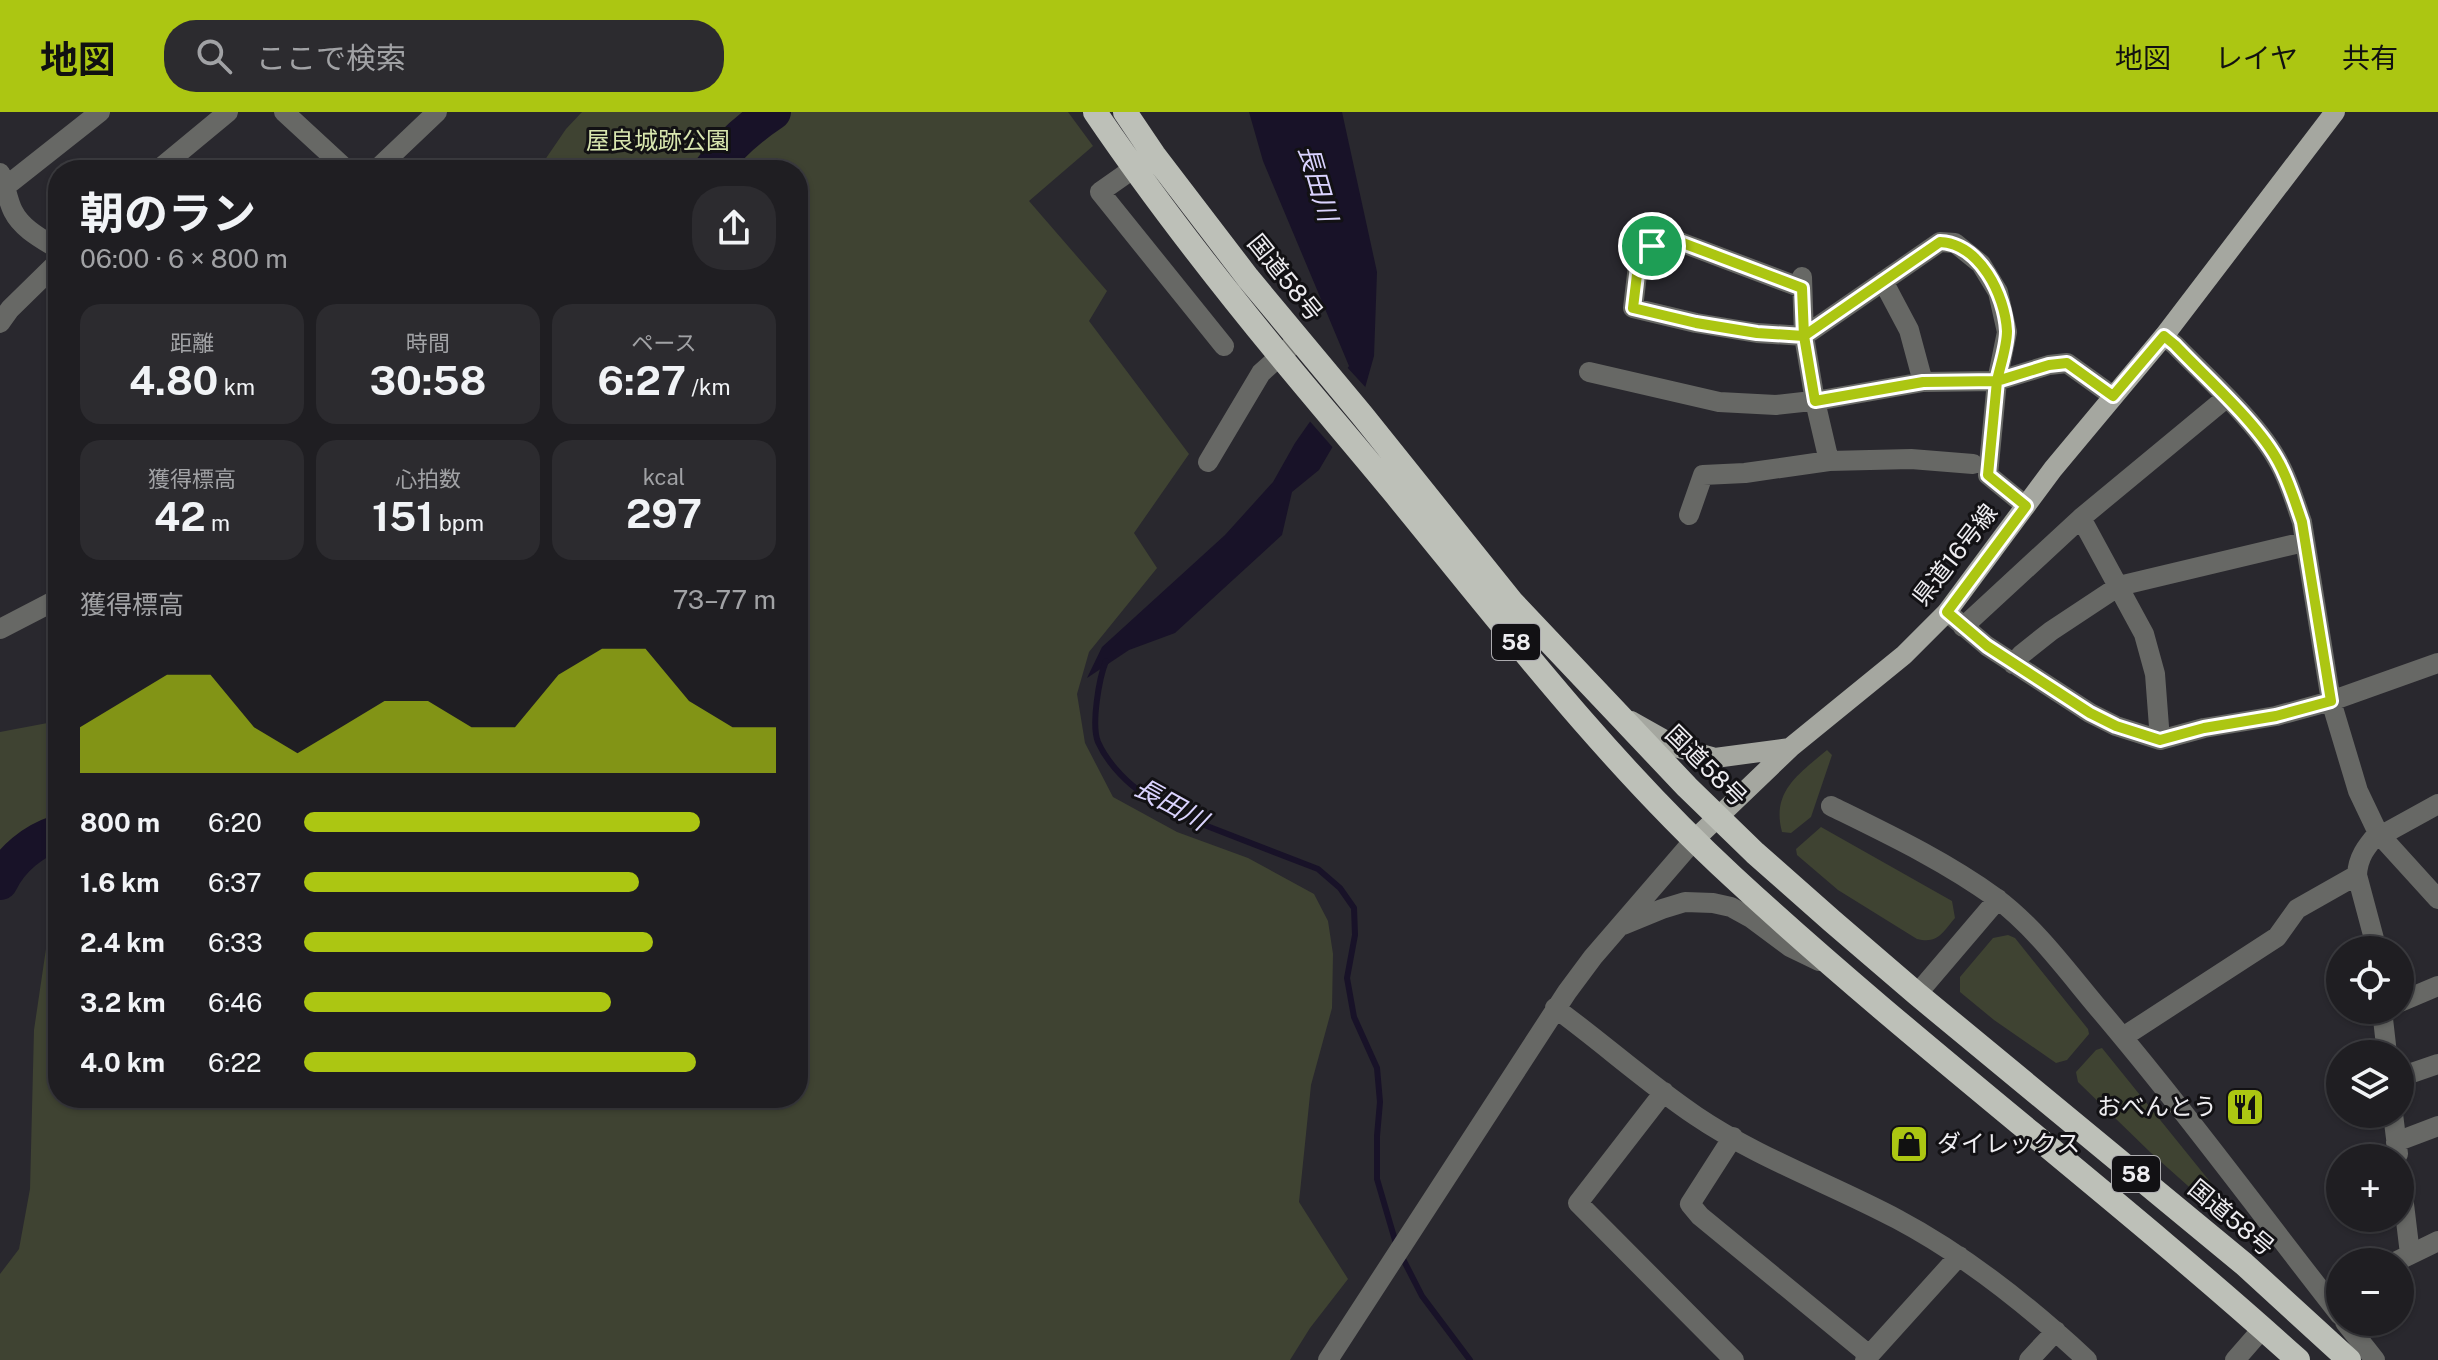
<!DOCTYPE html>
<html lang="ja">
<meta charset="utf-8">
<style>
:root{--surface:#1f1e22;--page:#2c2b2f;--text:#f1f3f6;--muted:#a1a2a5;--line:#3c3c40;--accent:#acc612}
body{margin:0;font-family:"Public Sans","Noto Sans JP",sans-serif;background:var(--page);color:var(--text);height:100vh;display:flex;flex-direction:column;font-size:30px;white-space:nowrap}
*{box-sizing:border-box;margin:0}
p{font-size:26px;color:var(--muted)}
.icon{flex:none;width:44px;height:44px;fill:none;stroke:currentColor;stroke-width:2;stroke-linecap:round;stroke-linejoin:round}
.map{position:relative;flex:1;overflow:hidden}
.side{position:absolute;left:48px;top:48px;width:760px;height:948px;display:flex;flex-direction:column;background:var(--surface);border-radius:32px;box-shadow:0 2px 6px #0004,0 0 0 2px var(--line)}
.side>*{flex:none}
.buttons{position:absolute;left:2326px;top:824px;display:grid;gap:16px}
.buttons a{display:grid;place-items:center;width:88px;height:88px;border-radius:50%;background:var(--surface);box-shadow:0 2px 6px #0004,0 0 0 2px var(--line);font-size:40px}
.pin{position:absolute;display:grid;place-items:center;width:68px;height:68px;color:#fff;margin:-34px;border:4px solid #fff;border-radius:50%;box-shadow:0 2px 8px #0007}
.round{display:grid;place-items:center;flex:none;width:84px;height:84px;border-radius:32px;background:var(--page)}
.head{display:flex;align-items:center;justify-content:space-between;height:136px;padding:0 32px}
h1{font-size:44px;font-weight:700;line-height:60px}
.figures{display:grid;grid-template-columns:repeat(3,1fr);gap:12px;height:136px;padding:8px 32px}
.figures div{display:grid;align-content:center;border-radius:20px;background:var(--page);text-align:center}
.figures b{font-size:40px;font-weight:700}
.figures small{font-size:22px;font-weight:400}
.figures p{font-size:22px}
.chart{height:224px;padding:16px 32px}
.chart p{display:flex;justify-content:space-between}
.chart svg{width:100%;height:144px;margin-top:8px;fill:var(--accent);opacity:.7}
ul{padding:0 32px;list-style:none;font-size:26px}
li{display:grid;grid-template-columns:128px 96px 1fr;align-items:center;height:60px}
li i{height:20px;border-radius:10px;background:var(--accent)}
header{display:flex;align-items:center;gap:48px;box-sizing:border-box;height:112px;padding:0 40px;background:var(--accent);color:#111}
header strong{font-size:38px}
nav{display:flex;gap:44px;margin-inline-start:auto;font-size:28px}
.search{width:560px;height:72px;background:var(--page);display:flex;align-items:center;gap:20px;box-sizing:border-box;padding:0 28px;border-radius:32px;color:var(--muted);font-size:30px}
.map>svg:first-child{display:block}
.green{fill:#3f4332}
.water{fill:#181228}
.pier{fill:#29282e}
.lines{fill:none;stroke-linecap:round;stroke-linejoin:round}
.stream{stroke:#181228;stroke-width:6}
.river{stroke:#181228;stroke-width:36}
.minor{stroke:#676865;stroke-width:20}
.major{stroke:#a5a7a0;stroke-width:20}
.highway{stroke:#bdc0b8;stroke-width:24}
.route-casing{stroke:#fff;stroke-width:16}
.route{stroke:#acc612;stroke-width:10}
.labels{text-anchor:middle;stroke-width:6;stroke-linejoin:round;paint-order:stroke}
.shield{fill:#121114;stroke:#acabaf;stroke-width:2}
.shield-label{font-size:22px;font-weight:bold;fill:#eeedf1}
.park-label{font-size:24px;fill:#d8e6af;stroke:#121114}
.street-label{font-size:24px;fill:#eeedf1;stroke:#121114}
.poi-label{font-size:24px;fill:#eeedf1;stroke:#121114;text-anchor:end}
.water-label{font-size:26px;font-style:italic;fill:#dad3fe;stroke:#121114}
</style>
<header>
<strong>地図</strong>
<div class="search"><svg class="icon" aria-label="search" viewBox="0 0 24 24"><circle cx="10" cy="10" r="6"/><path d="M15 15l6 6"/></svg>ここで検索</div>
<nav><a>地図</a><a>レイヤ</a><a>共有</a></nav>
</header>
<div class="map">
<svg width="2438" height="1248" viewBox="0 0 2438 1248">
<rect width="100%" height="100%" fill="#29282e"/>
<path class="green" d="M 582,0 L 779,0 L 732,32 L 713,58 L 538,58 L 566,17 Z
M 791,0 L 1068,0 L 1093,34 L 1029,89 L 1107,179 L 1089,209 L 1189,342 L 1134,421 L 1157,456 L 1089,540 L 1077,582 L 1085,631 L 1113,685 L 1177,720 L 1248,746 L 1314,782 L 1328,809 L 1333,842 L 1332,896 L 1311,973 L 1299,1090 L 1348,1167 L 1310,1216 L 1290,1248 L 0,1248 L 0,1162 L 19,1137 L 30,1077 L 34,918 L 47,830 L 58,810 L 58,986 L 798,986 L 798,58 L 724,58 L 737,34 Z
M 58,609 L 58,723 L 42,727 L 1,766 L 0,772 L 0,620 Z
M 1827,638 L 1832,643 L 1811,705 L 1791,721 L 1782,720 C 1771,679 1799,662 1827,638 Z
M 1821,715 L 1952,789 L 1955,806 C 1942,821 1938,832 1917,827 L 1838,778 L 1797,743 L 1796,737 Z
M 2008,823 L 2015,826 L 2088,917 L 2089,922 L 2067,948 L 2056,951 L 1994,908 L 1960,880 L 1960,865 L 1993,826 Z
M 2102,936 L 2241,1108 L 2234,1115 L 2150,1040 L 2078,970 L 2076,960 L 2096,938 Z"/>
<path class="water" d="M 1249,0 L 1342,0 L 1377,160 L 1374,244 L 1363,283 L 1319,358 L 1292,380 L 1282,423 L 1175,521 L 1129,538 L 1087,566 L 1102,535 L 1225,423 L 1273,370 L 1295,331 L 1349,254 L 1263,49 Z"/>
<path class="pier" d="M 1345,253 L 1368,278 L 1335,338 L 1307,306 Z"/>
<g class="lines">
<path class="stream" d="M 1106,549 C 1099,566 1091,613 1098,630 C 1106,648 1122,666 1138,678 C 1155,690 1176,697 1194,709 L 1318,757 L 1340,776 L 1354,796 L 1355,823 L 1347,866 L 1354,905 L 1377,956 L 1380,990 L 1377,1024 L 1377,1067 L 1397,1135
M 1402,1145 L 1422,1184 L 1470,1248"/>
<path class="river" d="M 711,58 C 728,34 749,16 773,0
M 0,770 C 11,747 33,729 58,721"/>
<path class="minor" d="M 284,0 L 347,58
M 1147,47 L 1100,80 L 1224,234
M 158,58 L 228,0
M 376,58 L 437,0
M 0,61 C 6,73 7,87 13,99 C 22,117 42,127 58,137
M 0,79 L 100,0
M 1802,165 L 1804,224 L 1815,289 L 1829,349 L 1911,347 L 1973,352
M 1883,169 L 1909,218 L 1923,270
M 1802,176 L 1680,130 L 1652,134 L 1638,154 L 1633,196 L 1696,211 L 1757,221 L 1804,224 L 1940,130 L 1955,131 L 1981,152 L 1998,180 L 2007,220 L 1997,269 L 1988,363 L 2026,394
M 0,211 L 10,197 L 58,150
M 2164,224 L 2175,233 C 2206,265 2259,312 2279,351 C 2289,369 2295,390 2302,410 L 2331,589 L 2358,679 L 2378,721 L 2438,787
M 1589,260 L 1719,290 L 1776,293 L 1821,288 L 1923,270 L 1997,269 L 2049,253 L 2067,251 L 2113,284
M 1208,350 L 1261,261 L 1291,234
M 1689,403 L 1703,363 L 1745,361 L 1829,349
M 2081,406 L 2144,522 L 2155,562 L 2160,628
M 1947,500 L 1987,534 L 2090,601 L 2116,614 L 2160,628 L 2204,616 L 2276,604 L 2331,589 L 2438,551
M 1963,515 L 2081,406 L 2226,286
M 0,517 L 58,487
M 2013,552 L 2022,542 L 2051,519 L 2119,474 L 2304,430
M 1831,694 C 1888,722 1945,749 1996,786 C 2036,816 2067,859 2099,897 C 2183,996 2260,1101 2340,1203
M 2380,724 L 2438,692
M 1623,813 L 1662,797 L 1685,790 L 1713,791 L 1731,795 L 1751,806 L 1790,835 L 1819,849
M 2377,838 L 2357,763 C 2358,745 2366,735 2378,721
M 1917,882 L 1998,787
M 2400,890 L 2438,874
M 1555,896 C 1603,931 1647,971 1696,1004 C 1758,1046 1831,1072 1897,1107 C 1967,1144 2029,1194 2087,1248
M 2382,898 L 2387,942
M 2123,925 L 2277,825 L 2297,797 L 2357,763
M 2400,965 L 2438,952
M 1664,980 L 1578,1091 L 1734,1248
M 2393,1002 L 2398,1042
M 1733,1025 L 1690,1092 L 1700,1104 L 1869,1243
M 2396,1030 L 2438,1014
M 2400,1059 L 2410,1142
M 2395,1150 L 2438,1129
M 2345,1210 L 2375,1248
M 1328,1248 L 1567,880 L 1593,845 L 1694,728
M 1865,1248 L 1959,1144
M 2029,1248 L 2056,1219
M 2235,1248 L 2263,1216"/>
<path class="major" d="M 1631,609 L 1679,636 L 1715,646 L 1790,636
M 1694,728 L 1791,635 L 1904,543 L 1947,500 L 2053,357 L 2164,224 L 2335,0"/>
<path class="highway" d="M 1095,0 C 1152,84 1215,165 1280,244 C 1317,289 1355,333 1392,378 C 1501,511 1606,648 1733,765 C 1915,933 2114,1082 2298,1248
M 1125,0 L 1154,43 L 1248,166 L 1362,303 L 1512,490 L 1687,675 L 1755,741 L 1832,809 L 1917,882 L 2244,1152 L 2349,1248"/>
</g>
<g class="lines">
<defs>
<path id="route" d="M 1652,134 L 1680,130 L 1802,176 L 1804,224 L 1815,289 L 1923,270 L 1997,269 L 1988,363 L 2026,394 L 1947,500 L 1987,534 L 2090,601 L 2116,614 L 2160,628 L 2204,616 L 2276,604 L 2331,589 L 2302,410 C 2295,390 2289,369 2279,351 C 2259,312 2206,266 2175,233 L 2164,224 L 2113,284 L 2067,251 L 2049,253 L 1997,269 C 2000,254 2007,235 2007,219 C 2005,183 1980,132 1940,130 L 1804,224 L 1757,221 L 1696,211 L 1633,196 L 1638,154 L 1652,134"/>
</defs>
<use href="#route" class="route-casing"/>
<use href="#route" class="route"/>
</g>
<defs>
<symbol id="restaurant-square" viewBox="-11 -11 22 22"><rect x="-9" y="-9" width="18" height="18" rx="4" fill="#acc612" stroke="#121114"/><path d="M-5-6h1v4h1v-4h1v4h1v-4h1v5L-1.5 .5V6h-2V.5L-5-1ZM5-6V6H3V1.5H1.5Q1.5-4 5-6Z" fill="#111"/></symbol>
<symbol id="shop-square" viewBox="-11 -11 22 22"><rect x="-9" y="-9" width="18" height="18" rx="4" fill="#acc612" stroke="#121114"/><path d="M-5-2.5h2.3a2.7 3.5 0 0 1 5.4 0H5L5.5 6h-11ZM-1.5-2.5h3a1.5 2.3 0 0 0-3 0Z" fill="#111"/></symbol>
</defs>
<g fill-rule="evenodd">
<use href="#restaurant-square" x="2223" y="973" width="44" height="44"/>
<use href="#shop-square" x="1887" y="1010" width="44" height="44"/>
</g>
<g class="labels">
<g class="shield">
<rect x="1492" y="512" width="48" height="36" rx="6"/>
<rect x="2112" y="1044" width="48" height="36" rx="6"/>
</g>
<g class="shield-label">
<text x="1516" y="538">58</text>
<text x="2136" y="1070">58</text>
</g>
<g class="park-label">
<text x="658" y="37">屋良城跡公園</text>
</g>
<g class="street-label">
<text transform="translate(1285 166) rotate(51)" y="8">国道58号</text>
<text transform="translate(1955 443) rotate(-52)" y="8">県道16号線</text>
<text transform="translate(1706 654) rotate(45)" y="8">国道58号</text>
<text transform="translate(2231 1106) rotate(40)" y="8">国道58号</text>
</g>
<g class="poi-label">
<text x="2217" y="1003">おべんとう</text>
<text x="1937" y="1040" text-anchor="start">ダイレックス</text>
</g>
<g class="water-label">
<text transform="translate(1318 71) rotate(74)" y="9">長田川</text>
<text transform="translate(1171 692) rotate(29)" y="9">長田川</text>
</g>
</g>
</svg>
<div class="buttons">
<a><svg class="icon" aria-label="locate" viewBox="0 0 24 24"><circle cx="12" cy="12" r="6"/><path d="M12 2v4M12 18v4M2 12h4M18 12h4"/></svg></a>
<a><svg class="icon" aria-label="layers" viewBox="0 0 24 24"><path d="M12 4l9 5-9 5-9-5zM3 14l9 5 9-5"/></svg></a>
<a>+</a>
<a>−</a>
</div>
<div class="pin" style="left:1652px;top:134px;background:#1e9e55"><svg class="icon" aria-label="arrive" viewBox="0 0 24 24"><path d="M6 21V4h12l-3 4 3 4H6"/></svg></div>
<section class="side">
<div class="head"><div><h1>朝のラン</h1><p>06:00 · 6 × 800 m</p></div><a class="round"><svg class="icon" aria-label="share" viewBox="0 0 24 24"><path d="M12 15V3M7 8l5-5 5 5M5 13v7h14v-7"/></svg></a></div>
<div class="figures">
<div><p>距離</p><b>4.80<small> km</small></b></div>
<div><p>時間</p><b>30:58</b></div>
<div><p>ペース</p><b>6:27<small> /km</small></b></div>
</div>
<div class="figures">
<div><p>獲得標高</p><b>42<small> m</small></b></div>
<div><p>心拍数</p><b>151<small> bpm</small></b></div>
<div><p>kcal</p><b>297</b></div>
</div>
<div class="chart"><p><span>獲得標高</span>73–77 m</p>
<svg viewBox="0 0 160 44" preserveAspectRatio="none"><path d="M0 44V30L10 22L20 14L30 14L40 30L50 38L60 30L70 22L80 22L90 30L100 30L110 14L120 6L130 6L140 22L150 30L160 30V44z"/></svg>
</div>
<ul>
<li><b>800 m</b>6:20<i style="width:84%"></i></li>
<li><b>1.6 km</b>6:37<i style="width:71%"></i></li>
<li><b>2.4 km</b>6:33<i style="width:74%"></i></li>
<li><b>3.2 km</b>6:46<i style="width:65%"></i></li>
<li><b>4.0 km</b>6:22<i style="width:83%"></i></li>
</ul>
</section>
</div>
